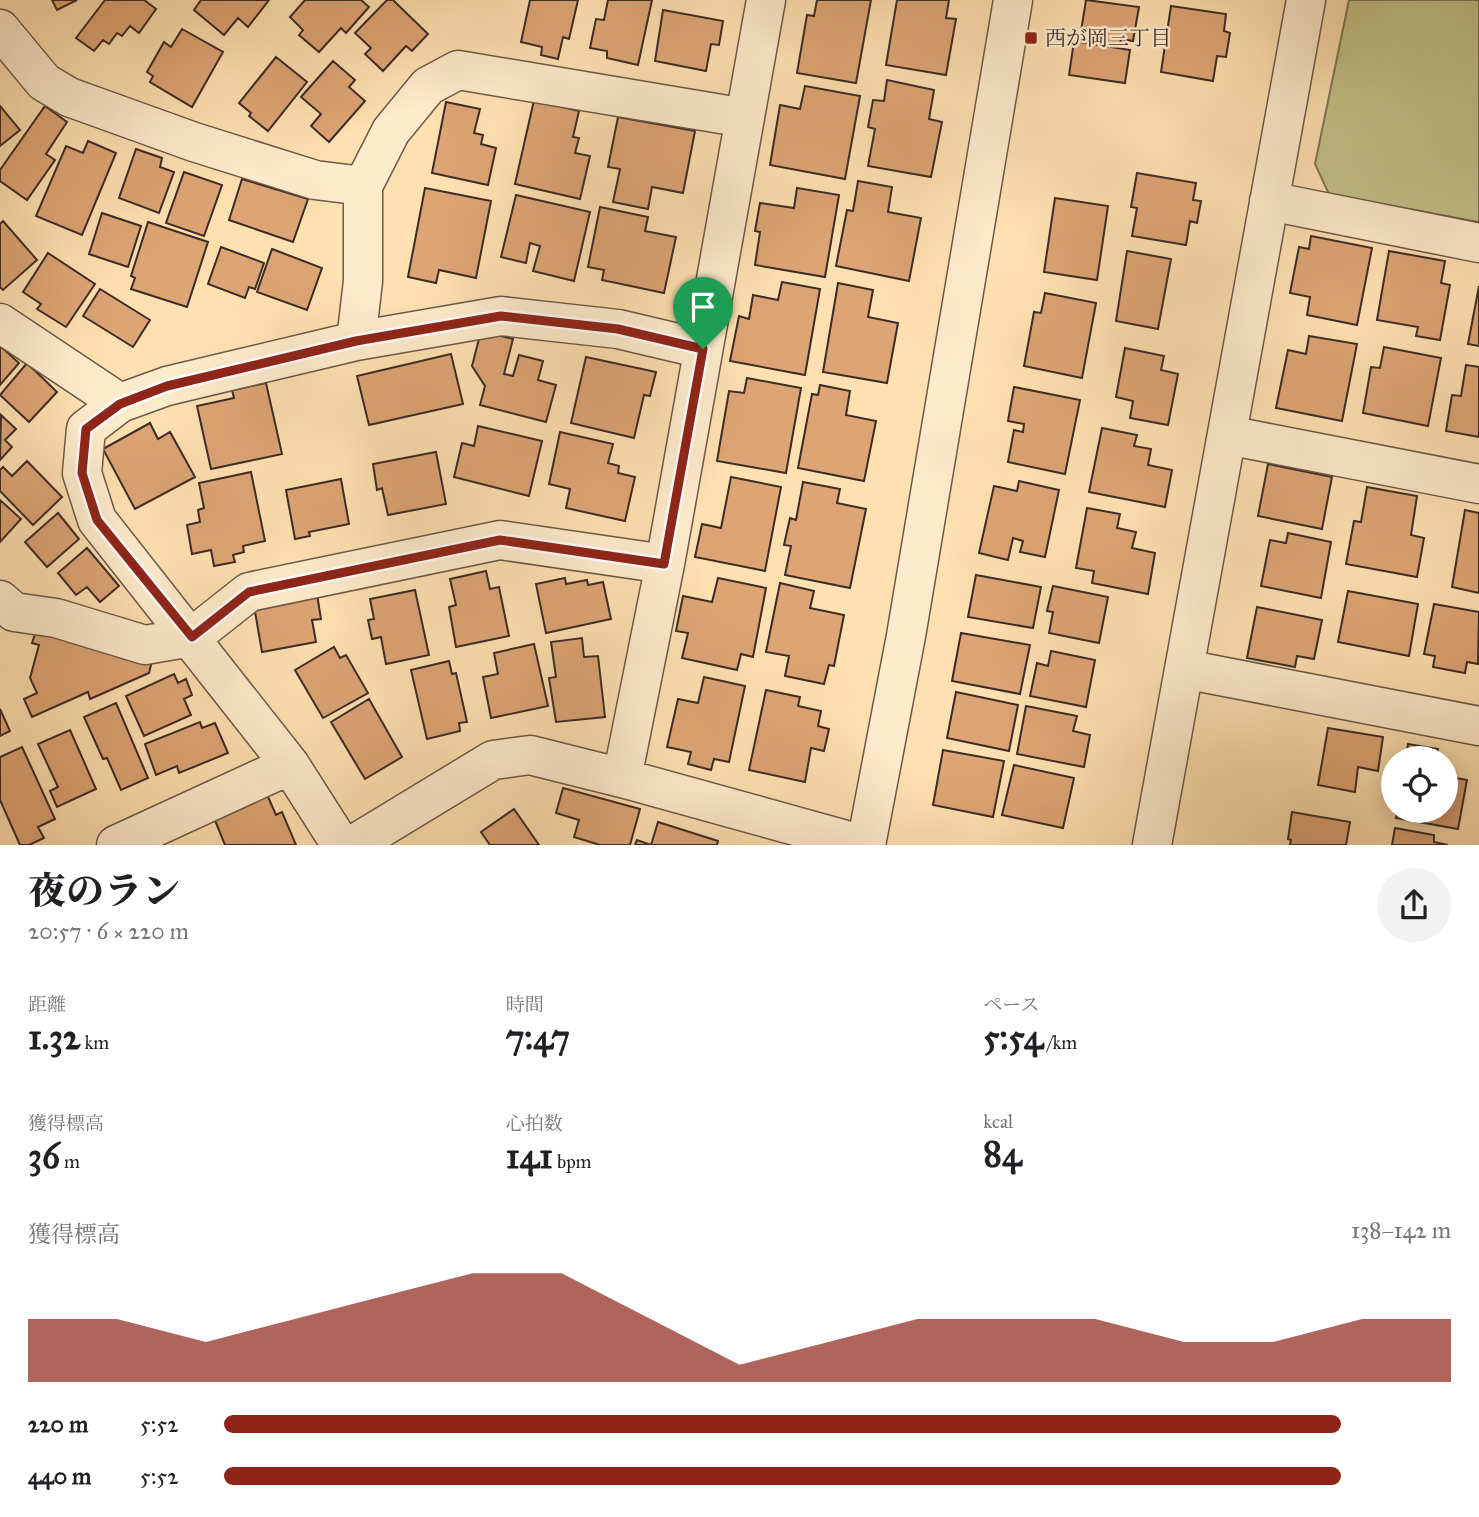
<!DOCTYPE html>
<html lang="ja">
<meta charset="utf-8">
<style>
:root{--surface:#fff;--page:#f2f2f2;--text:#202124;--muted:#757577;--accent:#8f2418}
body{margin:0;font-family:"IM FELL Great Primer","Noto Serif JP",serif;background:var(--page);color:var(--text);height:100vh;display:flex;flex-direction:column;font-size:26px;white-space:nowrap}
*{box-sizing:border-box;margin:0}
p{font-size:23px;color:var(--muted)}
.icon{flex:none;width:38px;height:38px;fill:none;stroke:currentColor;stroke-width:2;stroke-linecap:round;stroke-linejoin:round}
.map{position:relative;height:845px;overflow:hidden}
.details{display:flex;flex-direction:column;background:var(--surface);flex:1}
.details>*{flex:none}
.buttons{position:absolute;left:1381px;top:746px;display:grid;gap:14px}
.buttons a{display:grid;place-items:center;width:77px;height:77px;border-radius:50%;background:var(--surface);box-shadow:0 4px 18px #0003;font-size:35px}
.pin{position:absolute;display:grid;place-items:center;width:60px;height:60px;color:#fff;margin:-72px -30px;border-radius:50% 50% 50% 0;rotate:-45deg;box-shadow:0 0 7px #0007}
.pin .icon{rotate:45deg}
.round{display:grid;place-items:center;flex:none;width:74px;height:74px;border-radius:37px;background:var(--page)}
.headline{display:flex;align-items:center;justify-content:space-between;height:119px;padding:0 28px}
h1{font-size:38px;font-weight:800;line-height:52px}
.metrics{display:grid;grid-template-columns:repeat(3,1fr);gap:10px;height:119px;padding:7px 28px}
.metrics div{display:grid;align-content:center}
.metrics b{font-size:35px;font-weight:800}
.metrics small{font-size:19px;font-weight:400}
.metrics p{font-size:19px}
.chart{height:196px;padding:14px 28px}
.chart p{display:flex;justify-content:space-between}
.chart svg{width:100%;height:126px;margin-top:7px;fill:var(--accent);opacity:.7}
ul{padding:0 28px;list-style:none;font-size:23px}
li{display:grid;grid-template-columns:112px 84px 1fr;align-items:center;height:52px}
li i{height:18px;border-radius:9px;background:var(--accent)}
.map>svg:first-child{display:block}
.green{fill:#c3c189;stroke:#807658;stroke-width:2}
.building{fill:#dda475;stroke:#3c2c26;stroke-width:2}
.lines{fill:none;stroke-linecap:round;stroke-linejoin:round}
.minor-casing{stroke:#6c5949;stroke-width:41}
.tertiary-casing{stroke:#6c5949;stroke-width:41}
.minor{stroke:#feebcc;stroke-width:38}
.tertiary{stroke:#feebcc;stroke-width:38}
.route-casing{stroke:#fff;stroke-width:14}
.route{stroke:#8f2418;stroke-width:9}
.poi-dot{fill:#8f2418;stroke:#feebcc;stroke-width:2.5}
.labels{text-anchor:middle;stroke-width:5;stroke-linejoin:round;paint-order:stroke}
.poi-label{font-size:21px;fill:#3c2c26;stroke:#feebcc;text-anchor:start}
</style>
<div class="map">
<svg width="1479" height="845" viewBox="0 0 1479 845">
<rect width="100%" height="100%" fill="#fee0b1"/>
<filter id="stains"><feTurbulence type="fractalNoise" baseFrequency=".00286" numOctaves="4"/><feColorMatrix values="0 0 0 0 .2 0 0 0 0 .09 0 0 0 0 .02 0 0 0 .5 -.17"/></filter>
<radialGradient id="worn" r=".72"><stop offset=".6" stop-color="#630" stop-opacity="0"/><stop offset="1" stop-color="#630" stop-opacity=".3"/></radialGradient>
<path class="green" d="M 1349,0 L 1479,0 L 1479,222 L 1329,194 L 1315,164 Z"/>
<path class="building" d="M 52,0 L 77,0 L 57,10 Z
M 105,0 L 144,0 L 156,9 L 139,33 L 130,26 L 122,36 L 117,33 L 109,44 L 103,40 L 94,51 L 76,38 Z
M 201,0 L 269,0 L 248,27 L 238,18 L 224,35 L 194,10 Z
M 305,0 L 361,0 L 369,7 L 346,33 L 341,28 L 319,52 L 299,35 L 303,30 L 290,17 Z
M 387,0 L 393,0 L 428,34 L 412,51 L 406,46 L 383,71 L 365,54 L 371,48 L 355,33 Z
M 530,0 L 578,0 L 569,39 L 563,37 L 558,59 L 541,55 L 542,47 L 521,42 Z
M 608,0 L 652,0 L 638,65 L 607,58 L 607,51 L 590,48 L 596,19 L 604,20 Z
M 817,0 L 871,0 L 856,83 L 797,73 L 807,15 L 814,16 Z
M 897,0 L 949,0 L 946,18 L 956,19 L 946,75 L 886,65 Z
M 1086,0 L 1139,7 L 1133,41 L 1121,39 L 1120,45 L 1088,40 L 1090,33 L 1081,31 Z
M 1171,6 L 1226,14 L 1224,31 L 1230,33 L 1226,57 L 1217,56 L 1213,81 L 1161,72 Z
M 663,10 L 723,21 L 719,45 L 711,44 L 706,71 L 655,61 Z
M 182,29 L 223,52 L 192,107 L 150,82 L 153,76 L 147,72 L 164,42 L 171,47 Z
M 1074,41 L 1130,50 L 1125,83 L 1069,75 Z
M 276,57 L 307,82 L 268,131 L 249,116 L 251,113 L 239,103 Z
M 333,61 L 355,80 L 349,87 L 365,101 L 329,142 L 311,126 L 321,114 L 301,97 Z
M 887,80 L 934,90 L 929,119 L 942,122 L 931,177 L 868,166 L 875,129 L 868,127 L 873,100 L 884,101 Z
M 805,86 L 860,96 L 845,179 L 770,165 L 780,105 L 800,109 Z
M 534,100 L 579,111 L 573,137 L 579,138 L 575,153 L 590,156 L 580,199 L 515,184 Z
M 446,102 L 480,109 L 474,133 L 483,135 L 481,144 L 496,148 L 488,185 L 432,173 Z
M 0,106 L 20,130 L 0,146 Z
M 45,106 L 67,122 L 46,154 L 55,160 L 27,200 L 0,181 L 0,170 Z
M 618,117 L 695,131 L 683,193 L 652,187 L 648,209 L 613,202 L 620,169 L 608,167 Z
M 88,141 L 116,153 L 82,235 L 36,216 L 66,146 L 83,153 Z
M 136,149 L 162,158 L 160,167 L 174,172 L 159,213 L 119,198 Z
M 184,172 L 222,185 L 204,236 L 166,223 Z
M 1137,173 L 1196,183 L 1193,200 L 1201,201 L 1197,223 L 1190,221 L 1186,245 L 1132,236 L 1137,208 L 1131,207 Z
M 242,179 L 308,199 L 293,242 L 229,220 Z
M 858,181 L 892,187 L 888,212 L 921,218 L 909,281 L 836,266 L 847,210 L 853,211 Z
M 425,188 L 491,201 L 476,278 L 439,270 L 436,283 L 408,277 Z
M 797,188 L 839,195 L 825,277 L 755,265 L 760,232 L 755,231 L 760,203 L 794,208 Z
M 516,195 L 590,212 L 574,281 L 533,271 L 540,246 L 530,243 L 526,263 L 501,257 Z
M 1055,198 L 1108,206 L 1097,280 L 1044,272 Z
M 600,207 L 648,217 L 645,231 L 676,237 L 664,293 L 602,280 L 604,270 L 588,267 Z
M 102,213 L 141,226 L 128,267 L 89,254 Z
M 3,221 L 37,260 L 3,290 L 0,287 L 0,224 Z
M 148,222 L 208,242 L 187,307 L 131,289 L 135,278 L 131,276 Z
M 1311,236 L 1372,248 L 1357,325 L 1307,315 L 1310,297 L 1290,293 L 1299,247 L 1309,249 Z
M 221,247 L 264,263 L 255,289 L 249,287 L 245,298 L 208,284 Z
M 272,249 L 322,268 L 307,310 L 257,292 Z
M 1127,251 L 1171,259 L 1158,329 L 1116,321 Z
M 1389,251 L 1445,261 L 1441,283 L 1450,285 L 1440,340 L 1416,336 L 1418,327 L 1377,320 Z
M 48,253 L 95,284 L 66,327 L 37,309 L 41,304 L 23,292 Z
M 782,282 L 820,289 L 805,375 L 730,361 L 739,316 L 749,319 L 753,295 L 778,300 Z
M 838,283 L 873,290 L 868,317 L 898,323 L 887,383 L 823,372 Z
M 1479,286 L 1479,346 L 1468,344 Z
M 100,289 L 150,320 L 133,347 L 83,316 Z
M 1045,293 L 1096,303 L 1082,378 L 1024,366 L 1034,312 L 1041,313 Z
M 481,331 L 513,339 L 504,374 L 513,376 L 519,355 L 543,361 L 538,380 L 556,385 L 546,422 L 480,405 L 485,386 L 472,366 Z
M 1309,336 L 1357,344 L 1342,421 L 1276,408 L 1288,350 L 1306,354 Z
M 0,346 L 19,363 L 0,385 Z
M 1384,347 L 1441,358 L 1428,426 L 1363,413 L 1371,367 L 1380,368 Z
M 1125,348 L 1164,356 L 1161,370 L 1178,374 L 1168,425 L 1130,418 L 1133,401 L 1116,397 Z
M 451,354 L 463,404 L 369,425 L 357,376 Z
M 586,357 L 656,372 L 650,396 L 644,395 L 634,438 L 571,423 Z
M 27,363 L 57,392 L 29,422 L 0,395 Z
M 1466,365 L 1479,367 L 1479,437 L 1446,431 L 1452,395 L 1461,396 Z
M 747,378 L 801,388 L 786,473 L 717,461 L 729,391 L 744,393 Z
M 266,383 L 282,454 L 211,469 L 197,406 L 234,398 L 232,390 Z
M 820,385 L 850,391 L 846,415 L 876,421 L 864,481 L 798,468 L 812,394 L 818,395 Z
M 1014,387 L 1080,400 L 1065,474 L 1008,462 L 1014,430 L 1023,432 L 1024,424 L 1008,421 Z
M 1,415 L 16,429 L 5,440 L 12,447 L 0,460 Z
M 150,423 L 158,439 L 170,432 L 195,477 L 135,509 L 103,449 Z
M 478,426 L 542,441 L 529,496 L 454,477 L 462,443 L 474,446 Z
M 1102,428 L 1137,435 L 1134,446 L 1151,449 L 1148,465 L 1172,470 L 1165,507 L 1089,492 Z
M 560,432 L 613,444 L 608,463 L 619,466 L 618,473 L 635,477 L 625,521 L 566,508 L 570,489 L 549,484 Z
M 436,452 L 446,504 L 388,515 L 382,488 L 377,490 L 373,464 Z
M 27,461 L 62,497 L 33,525 L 0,491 L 0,470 L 3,467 L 12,476 Z
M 1268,464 L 1332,477 L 1322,529 L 1258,516 Z
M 251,472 L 265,541 L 243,546 L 244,552 L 233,555 L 235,562 L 214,566 L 211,550 L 192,554 L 187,525 L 200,522 L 198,510 L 204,508 L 199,483 Z
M 731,477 L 781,487 L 765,571 L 695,557 L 702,524 L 721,528 Z
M 341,479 L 349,524 L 309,532 L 310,536 L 295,539 L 286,490 Z
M 1019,481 L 1059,490 L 1045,557 L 1020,552 L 1023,541 L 1013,538 L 1008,560 L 979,553 L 994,486 L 1017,491 Z
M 803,482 L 840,489 L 837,503 L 866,509 L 850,588 L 785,575 L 791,546 L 784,545 L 790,518 L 796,520 Z
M 1367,487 L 1417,496 L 1411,535 L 1424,538 L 1417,577 L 1346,564 L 1354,521 L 1361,522 Z
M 0,500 L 21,519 L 0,542 Z
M 1087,508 L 1120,514 L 1117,528 L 1136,532 L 1132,548 L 1155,553 L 1148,594 L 1092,583 L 1094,571 L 1076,568 Z
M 1465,510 L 1479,513 L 1479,593 L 1452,587 Z
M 58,513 L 79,539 L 47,567 L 25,542 Z
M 1288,533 L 1331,542 L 1321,598 L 1261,586 L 1270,540 L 1286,543 Z
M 87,548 L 119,586 L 100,602 L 87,587 L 76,595 L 58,573 Z
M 486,571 L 490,589 L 499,587 L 509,636 L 456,647 L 449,607 L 456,605 L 450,579 Z
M 976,575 L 1041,587 L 1033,628 L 968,617 Z
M 565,578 L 566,584 L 587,580 L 588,585 L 603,582 L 611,619 L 546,633 L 536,584 Z
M 718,578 L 766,588 L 753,657 L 741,654 L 737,670 L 682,658 L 688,633 L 676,631 L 683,596 L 712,602 Z
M 780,583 L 814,591 L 810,608 L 844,615 L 834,666 L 829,665 L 824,684 L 785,676 L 789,656 L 766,652 Z
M 1053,586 L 1108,597 L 1099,643 L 1049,633 L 1053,612 L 1047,611 Z
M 415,590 L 429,655 L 386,664 L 381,637 L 372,639 L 368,620 L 374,619 L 370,599 Z
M 1348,591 L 1418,604 L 1409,656 L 1338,642 Z
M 317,594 L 321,619 L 312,620 L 316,642 L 262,652 L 254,606 Z
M 1434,604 L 1479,612 L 1478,664 L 1467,662 L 1465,673 L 1433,667 L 1435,656 L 1424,654 Z
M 1257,607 L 1322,620 L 1314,659 L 1297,656 L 1295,667 L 1247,658 Z
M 37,628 L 152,661 L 149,673 L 90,699 L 88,692 L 32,717 L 24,699 L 37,693 L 30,678 L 39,645 L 32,643 Z
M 961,633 L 1030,645 L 1020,694 L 952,681 Z
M 582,638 L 584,657 L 598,656 L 605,717 L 556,722 L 549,678 L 556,677 L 551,642 Z
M 534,644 L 548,706 L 491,718 L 483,677 L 498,674 L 494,653 Z
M 334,647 L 340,658 L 346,655 L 368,693 L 323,718 L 295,670 Z
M 1051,651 L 1095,660 L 1086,707 L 1030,696 L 1037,663 L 1048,666 Z
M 449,661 L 452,674 L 456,673 L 467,722 L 459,723 L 460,731 L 427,739 L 411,670 Z
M 174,674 L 178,683 L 186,679 L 192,695 L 184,699 L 191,715 L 144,736 L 126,696 Z
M 704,677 L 745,686 L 729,762 L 714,759 L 711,770 L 688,764 L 691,752 L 667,747 L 678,699 L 698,703 Z
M 766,690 L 800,697 L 798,706 L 821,711 L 818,726 L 829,729 L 824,751 L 811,748 L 805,782 L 749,770 Z
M 956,692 L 1018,705 L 1009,751 L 947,738 Z
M 369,699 L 402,757 L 365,779 L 331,722 Z
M 116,703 L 148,778 L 121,790 L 107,758 L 103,759 L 84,717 Z
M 1026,706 L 1077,716 L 1073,731 L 1090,735 L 1084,767 L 1017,754 Z
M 0,709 L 10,731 L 0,736 Z
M 200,722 L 202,728 L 215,723 L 228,753 L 179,773 L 177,766 L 156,775 L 145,744 Z
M 1328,728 L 1383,737 L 1378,771 L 1358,767 L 1355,792 L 1318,785 Z
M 70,730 L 96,789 L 57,807 L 50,791 L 58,787 L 38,744 Z
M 1408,744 L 1438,749 L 1436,758 L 1406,758 Z
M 22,747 L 55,819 L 38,827 L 44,838 L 29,845 L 20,845 L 0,800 L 0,757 Z
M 943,750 L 1004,761 L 993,817 L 933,805 Z
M 1014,765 L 1074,778 L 1063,828 L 1002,815 Z
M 1446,776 L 1467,780 L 1458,829 L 1396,818 L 1398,810 L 1446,810 Z
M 563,788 L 640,809 L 630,845 L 600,845 L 574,837 L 579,820 L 556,813 Z
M 265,790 L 276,815 L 282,812 L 296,845 L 225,845 L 212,813 Z
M 514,809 L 539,845 L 490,845 L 481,832 Z
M 1292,812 L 1350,822 L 1346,845 L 1290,845 L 1291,840 L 1288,839 Z
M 658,822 L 718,841 L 717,845 L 635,845 L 637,840 L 651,845 Z
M 1395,828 L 1434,835 L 1434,842 L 1448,845 L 1392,845 Z"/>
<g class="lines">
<defs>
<path id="minor" d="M 0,29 L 44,82 L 69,97 L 194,142 L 315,180 L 363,186
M 1269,201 L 1479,243
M 0,323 L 120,403
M 356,341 L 363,281 L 363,186 L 391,131 L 428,86 L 458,70 L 745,118
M 1227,435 L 1479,484
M 0,600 L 14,612 L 56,618 L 145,645 L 192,637 L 249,592 L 500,540 L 665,564
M 1184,669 L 1479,726
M 622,778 L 665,564 L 766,0
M 116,845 L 290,765
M 341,845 L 290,765 L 97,520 L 82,473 L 86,429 L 120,403 L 167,386 L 356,341 L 501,316 L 618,329 L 703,349
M 353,845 L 493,760 L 530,755 L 622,778 L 864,845
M 1152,845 L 1306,0"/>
<path id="tertiary" d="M 866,845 L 906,636 L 1013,0"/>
</defs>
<use href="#minor" class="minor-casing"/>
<use href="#tertiary" class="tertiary-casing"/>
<use href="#minor" class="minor"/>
<use href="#tertiary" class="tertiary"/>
</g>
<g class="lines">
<defs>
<path id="route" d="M 501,316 L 618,329 L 703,349 L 664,564 L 500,540 L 249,592 L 192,637 L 97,520 L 82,473 L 86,429 L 120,404 L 167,386 L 356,341 Z"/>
</defs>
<use href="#route" class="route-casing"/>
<use href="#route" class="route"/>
</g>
<rect class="poi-dot" x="1024" y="31" width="14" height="14" rx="3.5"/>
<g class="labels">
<g class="poi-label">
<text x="1045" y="45">西が岡三丁目</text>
</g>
</g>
<rect width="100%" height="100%" filter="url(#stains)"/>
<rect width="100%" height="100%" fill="url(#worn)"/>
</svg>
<div class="buttons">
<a><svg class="icon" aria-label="locate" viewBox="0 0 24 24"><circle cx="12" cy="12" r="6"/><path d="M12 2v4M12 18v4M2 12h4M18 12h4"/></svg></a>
</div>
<div class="pin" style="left:703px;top:349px;background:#1e9e55"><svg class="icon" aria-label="arrive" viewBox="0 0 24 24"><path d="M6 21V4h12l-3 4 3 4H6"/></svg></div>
</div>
<section class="details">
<div class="headline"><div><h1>夜のラン</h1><p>20:57 · 6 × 220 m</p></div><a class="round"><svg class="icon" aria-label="share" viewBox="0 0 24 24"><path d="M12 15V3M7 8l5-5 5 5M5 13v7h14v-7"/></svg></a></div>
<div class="metrics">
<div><p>距離</p><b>1.32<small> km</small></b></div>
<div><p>時間</p><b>7:47</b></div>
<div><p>ペース</p><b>5:54<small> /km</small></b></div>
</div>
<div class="metrics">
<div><p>獲得標高</p><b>36<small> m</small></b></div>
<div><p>心拍数</p><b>141<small> bpm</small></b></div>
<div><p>kcal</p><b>84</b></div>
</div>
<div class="chart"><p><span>獲得標高</span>138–142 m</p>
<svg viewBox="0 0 160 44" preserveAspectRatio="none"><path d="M0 44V22L10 22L20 30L30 22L40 14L50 6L60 6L70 22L80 38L90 30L100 22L110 22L120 22L130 30L140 30L150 22L160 22V44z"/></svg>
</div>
<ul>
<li><b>220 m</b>5:52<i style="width:91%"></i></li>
<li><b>440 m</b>5:52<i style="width:91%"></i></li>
</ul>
</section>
